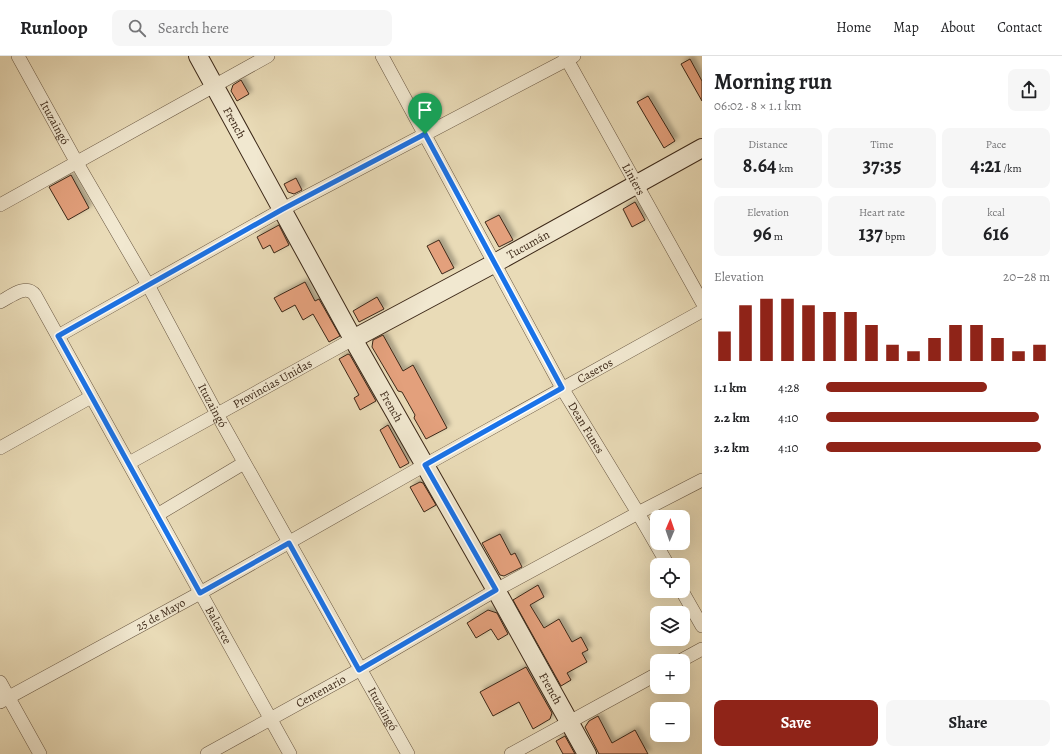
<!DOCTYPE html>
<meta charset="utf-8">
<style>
:root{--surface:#fff;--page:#f6f6f6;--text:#202124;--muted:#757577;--line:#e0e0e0;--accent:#8f2418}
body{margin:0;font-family:Alegreya,serif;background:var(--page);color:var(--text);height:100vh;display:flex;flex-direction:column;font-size:15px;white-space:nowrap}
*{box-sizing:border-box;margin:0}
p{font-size:13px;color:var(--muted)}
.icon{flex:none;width:22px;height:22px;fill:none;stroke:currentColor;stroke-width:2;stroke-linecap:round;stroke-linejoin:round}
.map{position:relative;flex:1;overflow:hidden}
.side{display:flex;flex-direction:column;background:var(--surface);width:360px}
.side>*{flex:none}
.needle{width:26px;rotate:2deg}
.fabs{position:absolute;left:650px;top:454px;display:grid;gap:8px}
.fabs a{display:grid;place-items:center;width:40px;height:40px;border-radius:8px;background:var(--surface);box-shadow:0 4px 16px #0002;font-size:20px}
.pin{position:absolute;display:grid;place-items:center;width:34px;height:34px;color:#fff;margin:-41px -17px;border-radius:50% 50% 50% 0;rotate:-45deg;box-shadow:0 0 4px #0007}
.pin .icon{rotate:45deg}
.round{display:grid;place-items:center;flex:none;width:42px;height:42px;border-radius:8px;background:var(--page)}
.headline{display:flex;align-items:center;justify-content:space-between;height:68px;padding:0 12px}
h1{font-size:22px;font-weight:700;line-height:30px}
.figures{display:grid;grid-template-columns:repeat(3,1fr);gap:6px;height:68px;padding:4px 12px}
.figures div{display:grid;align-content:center;border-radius:8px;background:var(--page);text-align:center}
.figures b{font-size:20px;font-weight:700}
.figures small{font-size:11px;font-weight:400}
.figures p{font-size:11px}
.chart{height:112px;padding:8px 12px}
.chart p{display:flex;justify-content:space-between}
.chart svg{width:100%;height:72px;margin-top:4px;stroke:var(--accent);stroke-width:6}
.primary-button{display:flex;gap:8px;margin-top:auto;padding:8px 12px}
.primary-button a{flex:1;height:46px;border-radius:8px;background:var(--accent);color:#fff;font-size:16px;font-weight:700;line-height:46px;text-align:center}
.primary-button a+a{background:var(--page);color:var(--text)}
ul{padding:0 12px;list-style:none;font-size:13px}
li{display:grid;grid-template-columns:64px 48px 1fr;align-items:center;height:30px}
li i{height:10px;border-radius:5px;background:var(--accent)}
header{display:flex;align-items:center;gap:24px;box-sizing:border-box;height:56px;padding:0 20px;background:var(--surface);border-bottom:1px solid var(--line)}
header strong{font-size:19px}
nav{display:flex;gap:22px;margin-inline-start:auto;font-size:14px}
.search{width:280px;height:36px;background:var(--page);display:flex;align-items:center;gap:10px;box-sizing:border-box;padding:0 14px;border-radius:8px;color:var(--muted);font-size:15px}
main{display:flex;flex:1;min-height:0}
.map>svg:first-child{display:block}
.building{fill:#e3a07b;stroke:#3c2818;filter:url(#shadow)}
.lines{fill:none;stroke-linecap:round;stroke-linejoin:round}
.street-casing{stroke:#675540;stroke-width:14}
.secondary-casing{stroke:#3c2818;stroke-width:20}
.street{stroke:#f1e8d0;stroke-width:13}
.secondary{stroke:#f1e8d0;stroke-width:18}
.route-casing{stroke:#fff;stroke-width:8}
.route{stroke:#1a73e8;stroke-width:5}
.labels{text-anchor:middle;stroke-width:3.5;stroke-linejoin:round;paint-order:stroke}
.street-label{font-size:12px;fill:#3c2818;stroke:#f1e8d0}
</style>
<header>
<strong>Runloop</strong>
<div class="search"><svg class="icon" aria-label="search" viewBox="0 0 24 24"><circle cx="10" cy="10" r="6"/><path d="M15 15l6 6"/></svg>Search here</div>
<nav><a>Home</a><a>Map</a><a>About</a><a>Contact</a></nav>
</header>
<main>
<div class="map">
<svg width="702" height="698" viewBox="0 0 702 698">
<defs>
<filter id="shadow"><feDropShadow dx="3.5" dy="-3.5" stdDeviation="2" flood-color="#0004"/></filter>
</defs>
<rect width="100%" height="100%" fill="#e9dbb7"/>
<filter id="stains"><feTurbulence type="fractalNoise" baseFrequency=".005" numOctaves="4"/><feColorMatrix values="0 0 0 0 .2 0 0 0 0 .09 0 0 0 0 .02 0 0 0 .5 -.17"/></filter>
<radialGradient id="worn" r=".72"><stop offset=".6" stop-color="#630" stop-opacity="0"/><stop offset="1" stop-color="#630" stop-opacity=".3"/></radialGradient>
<path class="building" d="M 690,3 L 702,25 L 702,45 L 681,8 Z
M 241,24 L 249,38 L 237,45 L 231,35 L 233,29 Z
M 648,40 L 675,85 L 664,92 L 637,46 Z
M 71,119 L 89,152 L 68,164 L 49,131 Z
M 296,122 L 302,134 L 294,138 L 288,136 L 284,128 Z
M 635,146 L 645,164 L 632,171 L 623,153 Z
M 499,159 L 513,184 L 499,191 L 485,166 Z
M 279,169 L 289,189 L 274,197 L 270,189 L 263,193 L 257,181 Z
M 439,184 L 454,212 L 442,218 L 427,190 Z
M 305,226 L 315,245 L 319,243 L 340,280 L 329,286 L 313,258 L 303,264 L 295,249 L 282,256 L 274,242 Z
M 377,241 L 384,253 L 359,266 L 353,255 Z
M 383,279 L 403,315 L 413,309 L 447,372 L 426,383 L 414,362 L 415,359 L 402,336 L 398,335 L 372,291 L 373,284 Z
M 348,298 L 350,299 L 376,345 L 360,354 L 354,342 L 359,339 L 339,303 Z
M 388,369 L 409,407 L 400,412 L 380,374 Z
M 420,426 L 423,427 L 436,449 L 424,456 L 410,431 Z
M 500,478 L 511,499 L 515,497 L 522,511 L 504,520 L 500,519 L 482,487 Z
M 538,529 L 544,541 L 530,549 L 544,572 L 559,563 L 572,586 L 581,581 L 588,594 L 582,597 L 587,606 L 567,617 L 571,624 L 561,630 L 513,544 Z
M 488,554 L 497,557 L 508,578 L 498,584 L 491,573 L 476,582 L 467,567 Z
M 526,611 L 552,657 L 550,663 L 533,673 L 519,646 L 493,660 L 480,636 Z
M 598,660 L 612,687 L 635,674 L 648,698 L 599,698 L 585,671 L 589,665 Z
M 565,680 L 575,698 L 563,698 L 556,685 Z"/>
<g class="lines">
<defs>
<g id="street">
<path id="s1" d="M 18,0 L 77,107 L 148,229 L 217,358 L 408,698"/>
<path id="s2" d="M 382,0 L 562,332 L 638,457 L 668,509"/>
<path id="s3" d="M 565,0 L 702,246"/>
<path d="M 0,149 L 268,0"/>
<path id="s4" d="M 0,246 C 10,241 26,227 35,239 L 290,698"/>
<path d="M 58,280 L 283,153 L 574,0"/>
<path d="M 0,392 L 91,341"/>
<path id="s5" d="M 129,407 L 353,283"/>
<path d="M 157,459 L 244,407"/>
<path d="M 682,535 L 702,570"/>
<path d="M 680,605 L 702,593"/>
<path d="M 0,626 L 40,698"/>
<path id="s6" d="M 0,646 L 200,537 L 425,409 L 702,255"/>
<path id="s7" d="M 207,698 L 359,614 L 496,534 L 638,457 L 702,424"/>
<path d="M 511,698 L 657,618"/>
</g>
<g id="secondary">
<path id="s8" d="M 198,0 L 353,283 L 496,534 L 587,698"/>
<path id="s9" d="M 353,283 L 495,207 L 702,92"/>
</g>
</defs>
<use href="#street" class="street-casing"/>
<use href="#secondary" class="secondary-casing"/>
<use href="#street" class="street"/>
<use href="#secondary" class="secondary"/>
</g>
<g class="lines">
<defs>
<path id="route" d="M 425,78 L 562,332 L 425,409 L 496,534 L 359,614 L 289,487 L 200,537 L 58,280 L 283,153 Z"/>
</defs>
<use href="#route" class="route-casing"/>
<use href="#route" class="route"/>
</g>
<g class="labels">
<g class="street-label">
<text dy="4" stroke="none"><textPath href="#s1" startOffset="76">Ituzaingó</textPath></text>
<text dy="4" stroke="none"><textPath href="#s8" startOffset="76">French</textPath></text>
<text dy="4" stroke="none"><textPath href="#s3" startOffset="141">Liniers</textPath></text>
<text dy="4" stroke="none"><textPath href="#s9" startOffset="199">Tucumán</textPath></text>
<text dy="4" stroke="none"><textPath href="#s6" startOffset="681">Caseros</textPath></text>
<text dy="4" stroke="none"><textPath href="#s5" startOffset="164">Provincias Unidas</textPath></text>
<text dy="4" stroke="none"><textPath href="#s1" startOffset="400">Ituzaingó</textPath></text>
<text dy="4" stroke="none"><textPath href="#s8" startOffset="400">French</textPath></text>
<text dy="4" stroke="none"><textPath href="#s2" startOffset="424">Dean Funes</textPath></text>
<text dy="4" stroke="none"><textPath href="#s6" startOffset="183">25 de Mayo</textPath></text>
<text dy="4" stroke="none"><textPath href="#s4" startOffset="417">Balcarce</textPath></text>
<text dy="4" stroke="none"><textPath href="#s8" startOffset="724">French</textPath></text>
<text dy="4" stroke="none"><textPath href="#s7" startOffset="130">Centenario</textPath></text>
<text dy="4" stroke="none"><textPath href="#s1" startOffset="748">Ituzaingó</textPath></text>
</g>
</g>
<rect width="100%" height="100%" filter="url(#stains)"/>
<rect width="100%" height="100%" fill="url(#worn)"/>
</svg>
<div class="fabs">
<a><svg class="needle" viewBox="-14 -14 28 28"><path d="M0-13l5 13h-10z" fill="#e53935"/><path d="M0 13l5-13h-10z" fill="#757577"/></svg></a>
<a><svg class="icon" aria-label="locate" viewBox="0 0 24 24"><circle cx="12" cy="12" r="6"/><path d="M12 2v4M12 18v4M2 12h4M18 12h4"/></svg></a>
<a><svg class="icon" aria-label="layers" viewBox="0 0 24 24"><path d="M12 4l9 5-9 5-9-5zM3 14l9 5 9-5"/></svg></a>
<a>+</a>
<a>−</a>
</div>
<div class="pin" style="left:425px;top:78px;background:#1e9e55"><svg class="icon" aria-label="arrive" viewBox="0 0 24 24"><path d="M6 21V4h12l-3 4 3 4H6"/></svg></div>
</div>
<section class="side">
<div class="headline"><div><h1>Morning run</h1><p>06:02 · 8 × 1.1 km</p></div><a class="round"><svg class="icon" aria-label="share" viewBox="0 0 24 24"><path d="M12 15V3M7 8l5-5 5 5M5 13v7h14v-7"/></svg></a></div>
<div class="figures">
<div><p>Distance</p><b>8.64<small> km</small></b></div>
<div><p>Time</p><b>37:35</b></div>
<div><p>Pace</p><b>4:21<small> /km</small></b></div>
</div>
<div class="figures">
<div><p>Elevation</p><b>96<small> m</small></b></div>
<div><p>Heart rate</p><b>137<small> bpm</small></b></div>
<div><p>kcal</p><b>616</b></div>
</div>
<div class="chart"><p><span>Elevation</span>20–28 m</p>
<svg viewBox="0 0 160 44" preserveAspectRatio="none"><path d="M5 44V26M15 44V10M25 44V6M35 44V6M45 44V10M55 44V14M65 44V14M75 44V22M85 44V34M95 44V38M105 44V30M115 44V22M125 44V22M135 44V30M145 44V38M155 44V34"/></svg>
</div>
<ul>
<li><b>1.1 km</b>4:28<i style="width:72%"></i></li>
<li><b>2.2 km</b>4:10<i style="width:95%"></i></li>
<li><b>3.2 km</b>4:10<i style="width:96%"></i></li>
</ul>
<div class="primary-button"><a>Save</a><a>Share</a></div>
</section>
</main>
